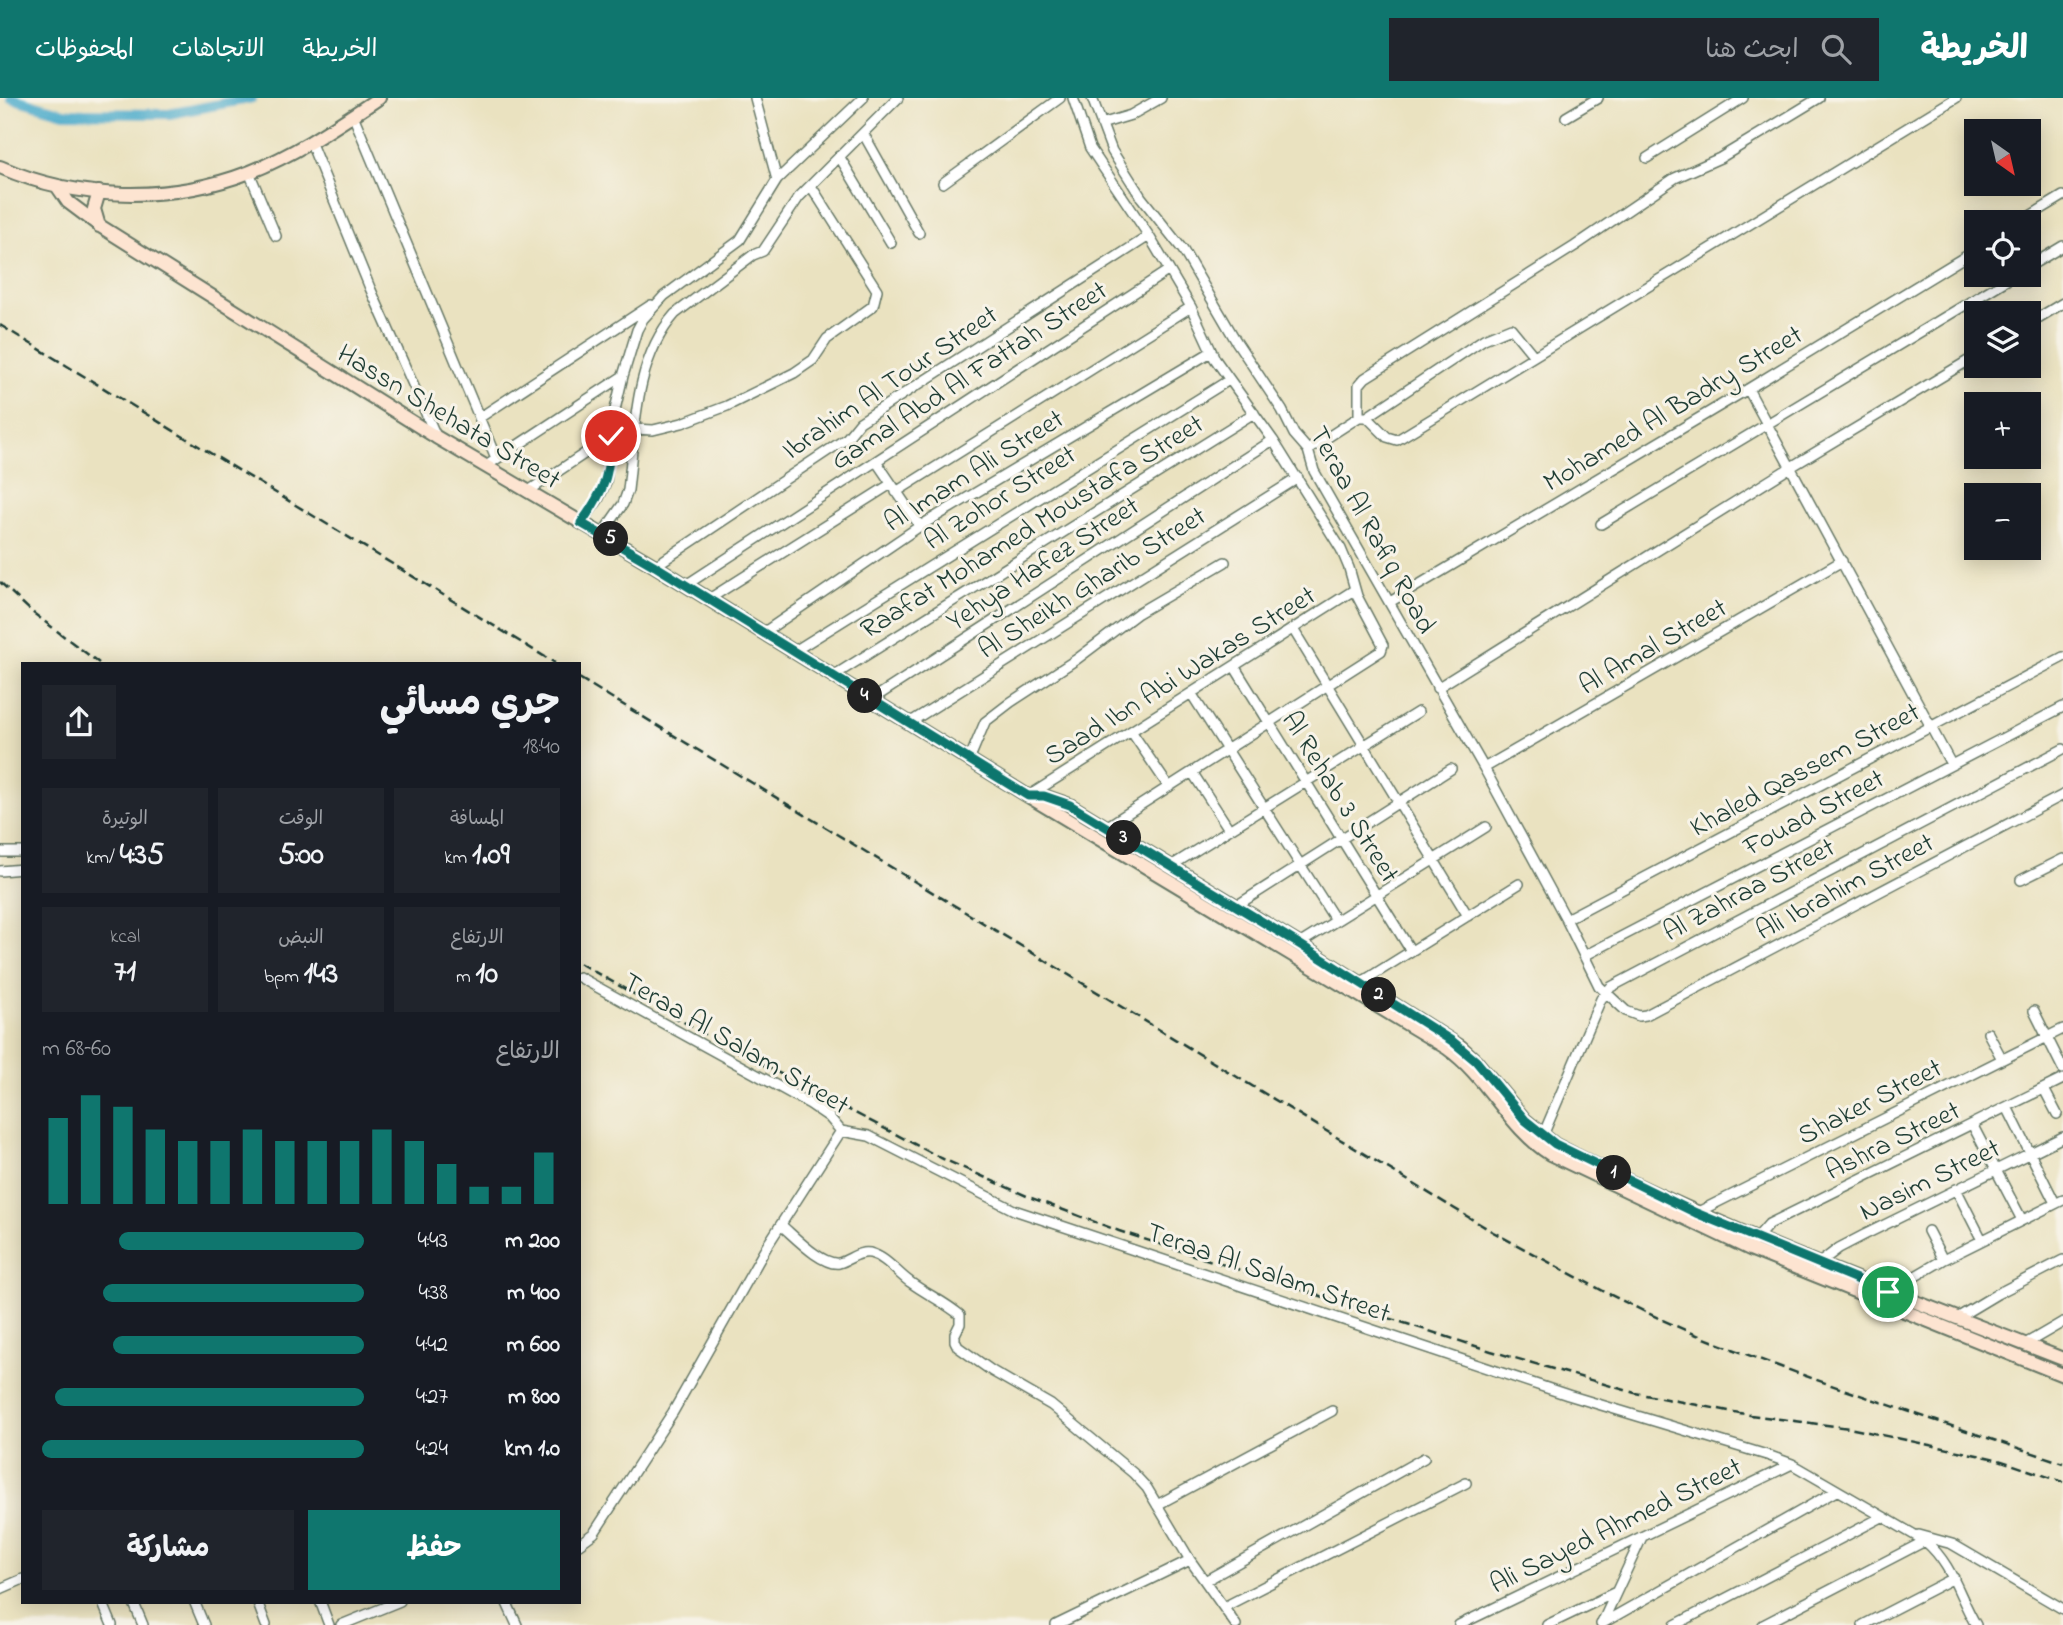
<!DOCTYPE html>
<html lang="ar">
<meta charset="utf-8">
<style>
:root{--surface:#171b24;--page:#20242c;--text:#f1f3f6;--muted:#9ea1a6;--accent:#0f766e}
body{margin:0;font-family:"Indie Flower","Playpen Sans Arabic",sans-serif;background:var(--page);color:var(--text);direction:rtl;height:100vh;display:flex;flex-direction:column;font-size:26px;white-space:nowrap}
*{box-sizing:border-box;margin:0}
p{font-size:23px;color:var(--muted)}
.icon{flex:none;width:38px;height:38px;fill:none;stroke:currentColor;stroke-width:2;stroke-linecap:round;stroke-linejoin:round}
.map{position:relative;flex:1;overflow:hidden;direction:ltr}
.details{position:absolute;left:21px;top:564px;width:560px;height:942px;display:flex;flex-direction:column;background:var(--surface);border-radius:0px;box-shadow:0 4px 18px #0003;direction:rtl}
.details>*{flex:none}
.needle{width:46px;rotate:146deg}
.buttons{position:absolute;left:1964px;top:21px;display:grid;gap:14px}
.buttons a{display:grid;place-items:center;width:77px;height:77px;border-radius:0px;background:var(--surface);box-shadow:0 4px 18px #0003;font-size:35px}
.pin{position:absolute;display:grid;place-items:center;width:60px;height:60px;color:#fff;margin:-30px;border:4px solid #fff;border-radius:50%;box-shadow:0 2px 7px #0007}
.km{position:absolute;width:35px;height:35px;margin:-18px;border-radius:50%;background:#222;color:#fff;font-size:19px;line-height:35px;text-align:center}
.round{display:grid;place-items:center;flex:none;width:74px;height:74px;border-radius:0px;background:var(--page)}
.headline{display:flex;align-items:center;justify-content:space-between;height:119px;padding:0 21px}
h1{font-size:38px;font-weight:700;line-height:52px}
.stats{display:grid;grid-template-columns:repeat(3,1fr);gap:10px;height:119px;padding:7px 21px}
.stats div{display:grid;align-content:center;border-radius:0px;background:var(--page);text-align:center}
.stats b{font-size:30px;font-weight:700}
.stats small{font-size:19px;font-weight:400}
.stats p{font-size:19px}
.chart{height:196px;padding:14px 21px}
.chart p{display:flex;justify-content:space-between}
.chart svg{width:100%;height:126px;margin-top:7px;stroke:var(--accent);stroke-width:6}
.action{display:flex;gap:14px;margin-top:auto;padding:14px 21px}
.action a{flex:1;height:80px;border-radius:0px;background:var(--accent);color:#fff;font-size:28px;font-weight:700;line-height:80px;text-align:center}
.action a+a{background:var(--page);color:var(--text)}
ul{padding:0 21px;list-style:none;font-size:23px}
li{display:grid;grid-template-columns:112px 84px 1fr;align-items:center;height:52px}
li i{height:18px;border-radius:9px;background:var(--accent)}
header{display:flex;align-items:center;gap:42px;box-sizing:border-box;height:98px;padding:0 35px;background:var(--accent);color:#fff}
header strong{font-size:33px}
nav{display:flex;gap:38px;margin-inline-start:auto;font-size:24px}
.search{width:490px;height:63px;background:var(--page);display:flex;align-items:center;gap:18px;box-sizing:border-box;padding:0 24px;border-radius:0px;color:var(--muted);font-size:26px}
.map>svg:first-child{display:block}
.lines{fill:none;stroke-linecap:round;stroke-linejoin:round}
.canal{stroke:#4cabcb;stroke-width:10}
.street-casing{stroke:#667765;stroke-width:12}
.secondary-casing{stroke:#667765;stroke-width:16}
.street{stroke:#fff;stroke-width:9}
.secondary{stroke:#fde4d1;stroke-width:12}
.rail{stroke:#1f3d34;stroke-width:2.5;stroke-dasharray:10 5;stroke-linecap:butt}
.route-casing{stroke:#fff;stroke-width:14}
.route{stroke:#0f766e;stroke-width:9}
.labels{text-anchor:middle;stroke-width:6;stroke-linejoin:round;paint-order:stroke}
.street-label{font-size:28px;fill:#1f3d34;stroke:#f7f3e8}
</style>
<header>
<strong>الخريطة</strong>
<div class="search"><svg class="icon" aria-label="search" viewBox="0 0 24 24"><circle cx="10" cy="10" r="6"/><path d="M15 15l6 6"/></svg>ابحث هنا</div>
<nav><a>الخريطة</a><a>الاتجاهات</a><a>المحفوظات</a></nav>
</header>
<div class="map">
<svg width="2063" height="1527" viewBox="0 0 2063 1527">
<rect width="100%" height="100%" fill="#f7f3e8"/>
<filter id="ink" filterUnits="userSpaceOnUse"><feTurbulence type="fractalNoise" baseFrequency=".0143" numOctaves="2"/><feDisplacementMap in="SourceGraphic" scale="14" xChannelSelector="R" yChannelSelector="G"/><feConvolveMatrix kernelMatrix="1 2 1 2 8 2 1 2 1" color-interpolation-filters="sRGB"/></filter>
<filter id="wash" filterUnits="userSpaceOnUse"><feTurbulence type="fractalNoise" baseFrequency=".00686" numOctaves="4" result="noise"/><feDisplacementMap in="SourceGraphic" scale="28" xChannelSelector="R" yChannelSelector="G"/><feGaussianBlur stdDeviation="1.57" result="paint"/><feColorMatrix in="noise" values="0 0 0 0 0 0 0 0 0 0 0 0 0 0 0 0 0 1.4 0 .05"/><feComposite in="paint" operator="in"/></filter>
<g filter="url(#wash)">
<rect width="100%" height="100%" fill="#eae2c0"/>
<g class="lines">
<path class="canal" d="M 11,0 L 64,15 L 169,16 L 252,0"/>
</g>
</g>
<g filter="url(#ink)">
<g class="lines">
<defs>
<path id="street" d="M 755,0 L 777,82
M 1073,0 L 1090,50 L 1149,138 L 1191,209 L 1215,261 L 1273,342 L 1341,451 L 1349,470 L 1357,498 L 1383,547 L 1381,553 L 1106,729
M 1092,0 L 1112,53 L 1141,99 L 1183,152 L 1236,243 L 1282,312 L 1294,336 L 1308,352 L 1314,373 L 1484,670 L 1566,821 L 1599,888 L 1626,913 L 1639,918 L 1646,917 L 2063,697
M 353,17 L 496,360
M 1566,19 L 1598,0
M 1101,26 L 1131,17 L 1161,0
M 863,35 L 919,135
M 310,43 L 370,190 L 436,338
M 839,58 L 891,145
M 1647,60 L 1743,0
M 249,74 L 276,138
M 943,85 L 1060,0
M 2020,124 L 2063,98
M 2028,169 L 2063,148
M 2028,226 L 2063,205
M 1748,291 L 1951,666
M 1359,319 L 1359,287 L 1365,280 L 1575,148 L 1675,80 L 1720,60 L 1819,0
M 1367,319 L 1484,241 L 1511,230 L 1534,258
M 479,320 L 651,207
M 634,331 L 653,332 L 682,325 L 727,308 L 794,275 L 813,262 L 827,241 L 873,208 L 877,192 L 811,88
M 1308,352 L 1359,319 L 1367,319 L 1387,339 L 1397,342 L 1956,0
M 876,363 L 920,428
M 486,368 L 623,278
M 527,394 L 611,338
M 896,394 L 1191,209
M 581,425 L 598,402 L 606,384 L 613,320 L 623,278 L 637,232 L 643,221 L 664,198 L 740,142 L 777,82 L 863,0
M 1601,426 L 2015,177
M 602,436 L 623,406 L 628,392 C 635,333 634,262 675,216 L 753,157 L 763,153 L 799,99 L 898,0
M 655,468 L 847,340 L 860,324 L 1149,138
M 686,487 L 1169,172
M 709,501 L 891,386
M 1390,504 L 1748,291 L 1976,152
M 1293,531 L 1468,818
M 763,535 L 920,428 L 1211,254
M 793,554 L 1229,282
M 1234,568 L 1411,853
M 833,578 L 1254,315
M 1437,590 L 1791,369 L 1976,258
M 1191,595 L 1336,823
M 871,602 L 1273,342
M 909,625 L 1298,380
M 1131,633 L 1169,689
M 969,662 L 985,624 L 1011,604 L 1077,561 L 1138,515 L 1225,464
M 1484,670 L 1842,463
M 1192,674 L 1229,731
M 1030,697 L 1354,492
M 0,754 L 23,754
M 1171,768 L 1418,614
M 0,773 L 23,771
M 2021,782 L 2063,761
M 1236,808 L 1451,671
M 1566,821 L 2063,559
M 1299,846 L 1486,729
M 1584,858 L 2063,609
M 579,879 L 810,1006 L 829,1019 L 841,1033 L 869,1038 L 1014,1112 L 1568,1297 L 1770,1358 L 1792,1366 L 1925,1443 C 1953,1467 1958,1497 1976,1527
M 1360,885 L 1519,786
M 2034,913 L 2063,971
M 1988,935 L 2002,961
M 2044,991 L 2057,1016
M 2007,1009 L 2055,1105
M 1972,1026 L 2022,1122
M 1541,1042 L 1601,901 L 1611,889 L 2063,651
M 1956,1091 L 1982,1142
M 1696,1115 L 2063,931
M 781,1127 C 794,1138 822,1168 839,1165 C 850,1162 858,1153 870,1155 C 886,1159 897,1175 910,1184 C 926,1196 945,1204 960,1217 L 960,1226 L 955,1236 L 955,1243 L 958,1249 L 992,1273 L 1051,1307 L 1133,1375 L 1147,1390 L 1190,1462 L 1236,1527
M 1928,1133 L 1943,1162
M 1753,1144 L 1769,1126 L 2063,981
M 1818,1166 L 1839,1150 L 1864,1137 L 2063,1039
M 1888,1194 L 1943,1162 L 2063,1102
M 1957,1220 L 1997,1196 L 2063,1162
M 2025,1246 L 2063,1224
M 1157,1407 L 1332,1313
M 1919,1437 L 1952,1446 L 2063,1511
M 579,1446 L 594,1435 L 673,1314 L 767,1148 L 841,1033
M 1205,1483 L 1424,1360
M 0,1491 L 23,1481
M 102,1503 L 112,1527
M 133,1503 L 143,1527
M 194,1503 L 204,1527
M 257,1503 L 266,1527
M 320,1503 L 329,1527
M 506,1503 L 517,1527
M 1224,1509 L 1466,1385
M 1602,1525 L 1642,1439
M 1601,1526 L 1836,1393
M 341,1527 L 400,1503
M 1056,1527 L 1190,1462
M 1459,1527 L 1792,1366
M 1547,1527 L 1616,1494
M 1675,1527 L 1882,1419
M 1763,1527 L 1925,1443
M 1863,1527 L 1954,1480"/>
<path id="secondary" d="M 0,69 C 78,103 170,105 250,74 C 296,56 338,27 379,0
M 57,88 L 68,104 L 100,128 L 436,339 L 655,468 L 1028,698 L 1447,950 C 1488,979 1508,1029 1550,1056 L 1750,1151 L 2063,1277
M 99,94 L 94,111 L 99,128
M 1028,698 L 1044,698 L 1070,707 L 1299,846 L 1461,949 L 1476,963 L 1525,1022 L 1554,1046 C 1718,1131 1891,1194 2063,1261"/>
</defs>
<use href="#street" class="street-casing"/>
<use href="#secondary" class="secondary-casing"/>
<use href="#street" class="street"/>
<use href="#secondary" class="secondary"/>
<path class="rail" d="M 0,227 L 555,565
M 0,484 L 32,514 L 99,565
M 579,580 L 1493,1134 C 1560,1170 1627,1208 1697,1237 C 1817,1285 1941,1324 2063,1365
M 579,865 L 710,939 L 941,1060 L 1029,1099 L 1119,1133 L 1491,1253 L 1635,1295 L 1750,1317 L 1849,1330 L 1996,1361 L 2063,1384"/>
</g>
</g>
<g class="lines" filter="url(#ink)">
<defs>
<path id="route" d="M 611,338 C 609,378 605,392 581,425 L 655,468 L 1028,698 L 1044,698 L 1070,707 L 1299,846 L 1452,943 L 1476,963 L 1525,1022 L 1555,1046 L 1696,1115 L 1888,1194"/>
</defs>
<use href="#route" class="route-casing"/>
<use href="#route" class="route"/>
</g>
<g class="labels">
<g class="street-label">
<text transform="translate(968 276) rotate(-33)" y="10">Gamal Abd Al Fattah Street</text>
<text transform="translate(889 283) rotate(-34)" y="10">Ibrahim Al Tour Street</text>
<text transform="translate(1672 309) rotate(-31)" y="10">Mohamed Al Badry Street</text>
<text transform="translate(450 317) rotate(31)" y="10">Hassn Shehata Street</text>
<text transform="translate(973 371) rotate(-32)" y="10">Al Imam Ali Street</text>
<text transform="translate(999 398) rotate(-32)" y="10">Al Zohor Street</text>
<text transform="translate(1031 427) rotate(-32)" y="10">Raafat Mohamed Moustafa Street</text>
<text transform="translate(1374 431) rotate(61)" y="10">Teraa Al Rafiq Road</text>
<text transform="translate(1042 464) rotate(-33)" y="10">Yehya Hafez Street</text>
<text transform="translate(1091 483) rotate(-32)" y="10">Al Sheikh Gharib Street</text>
<text transform="translate(1652 547) rotate(-30)" y="10">Al Amal Street</text>
<text transform="translate(1179 576) rotate(-32)" y="10">Saad Ibn Abi Wakas Street</text>
<text transform="translate(1804 670) rotate(-28)" y="10">Khaled Qassem Street</text>
<text transform="translate(1342 698) rotate(58)" y="10">Al Rehab 3 Street</text>
<text transform="translate(1813 713) rotate(-28)" y="10">Fouad Street</text>
<text transform="translate(1844 787) rotate(-28)" y="10">Ali Ibrahim Street</text>
<text transform="translate(1748 790) rotate(-28)" y="10">Al Zahraa Street</text>
<text transform="translate(737 944) rotate(30)" y="10">Teraa Al Salam Street</text>
<text transform="translate(1869 1002) rotate(-27)" y="10">Shaker Street</text>
<text transform="translate(1892 1041) rotate(-26)" y="10">Ashra Street</text>
<text transform="translate(1929 1080) rotate(-26)" y="10">Nasim Street</text>
<text transform="translate(1269 1173) rotate(19)" y="10">Teraa Al Salam Street</text>
<text transform="translate(1615 1426) rotate(-26)" y="10">Ali Sayed Ahmed Street</text>
</g>
</g>
</svg>
<div class="buttons">
<a><svg class="needle" viewBox="-14 -14 28 28"><path d="M0-13l5 13h-10z" fill="#e53935"/><path d="M0 13l5-13h-10z" fill="#9ea1a6"/></svg></a>
<a><svg class="icon" aria-label="locate" viewBox="0 0 24 24"><circle cx="12" cy="12" r="6"/><path d="M12 2v4M12 18v4M2 12h4M18 12h4"/></svg></a>
<a><svg class="icon" aria-label="layers" viewBox="0 0 24 24"><path d="M12 4l9 5-9 5-9-5zM3 14l9 5 9-5"/></svg></a>
<a>+</a>
<a>−</a>
</div>
<div class="pin" style="left:1888px;top:1194px;background:#1e9e55"><svg class="icon" aria-label="arrive" viewBox="0 0 24 24"><path d="M6 21V4h12l-3 4 3 4H6"/></svg></div>
<div class="pin" style="left:611px;top:338px;background:#d93025"><svg class="icon" aria-label="check" viewBox="0 0 24 24"><path d="M5 12l5 5 9-10"/></svg></div>
<b class="km" style="left:1614px;top:1075px">1</b>
<b class="km" style="left:1379px;top:897px">2</b>
<b class="km" style="left:1124px;top:740px">3</b>
<b class="km" style="left:865px;top:598px">4</b>
<b class="km" style="left:611px;top:441px">5</b>
<section class="details">
<div class="headline"><div><h1>جري مسائي</h1><p>18:40</p></div><a class="round"><svg class="icon" aria-label="share" viewBox="0 0 24 24"><path d="M12 15V3M7 8l5-5 5 5M5 13v7h14v-7"/></svg></a></div>
<div class="stats">
<div><p>المسافة</p><b>1.09<small> km</small></b></div>
<div><p>الوقت</p><b>5:00</b></div>
<div><p>الوتيرة</p><b>4:35<small> /km</small></b></div>
</div>
<div class="stats">
<div><p>الارتفاع</p><b>10<small> m</small></b></div>
<div><p>النبض</p><b>143<small> bpm</small></b></div>
<div><p>kcal</p><b>71</b></div>
</div>
<div class="chart"><p><span>الارتفاع</span>60–68 m</p>
<svg viewBox="0 0 160 44" preserveAspectRatio="none"><path d="M5 44V14M15 44V6M25 44V10M35 44V18M45 44V22M55 44V22M65 44V18M75 44V22M85 44V22M95 44V22M105 44V18M115 44V22M125 44V30M135 44V38M145 44V38M155 44V26"/></svg>
</div>
<ul>
<li><b>200 m</b>4:43<i style="width:76%"></i></li>
<li><b>400 m</b>4:38<i style="width:81%"></i></li>
<li><b>600 m</b>4:42<i style="width:78%"></i></li>
<li><b>800 m</b>4:27<i style="width:96%"></i></li>
<li><b>1.0 km</b>4:24<i style="width:100%"></i></li>
</ul>
<div class="action"><a>حفظ</a><a>مشاركة</a></div>
</section>
</div>
